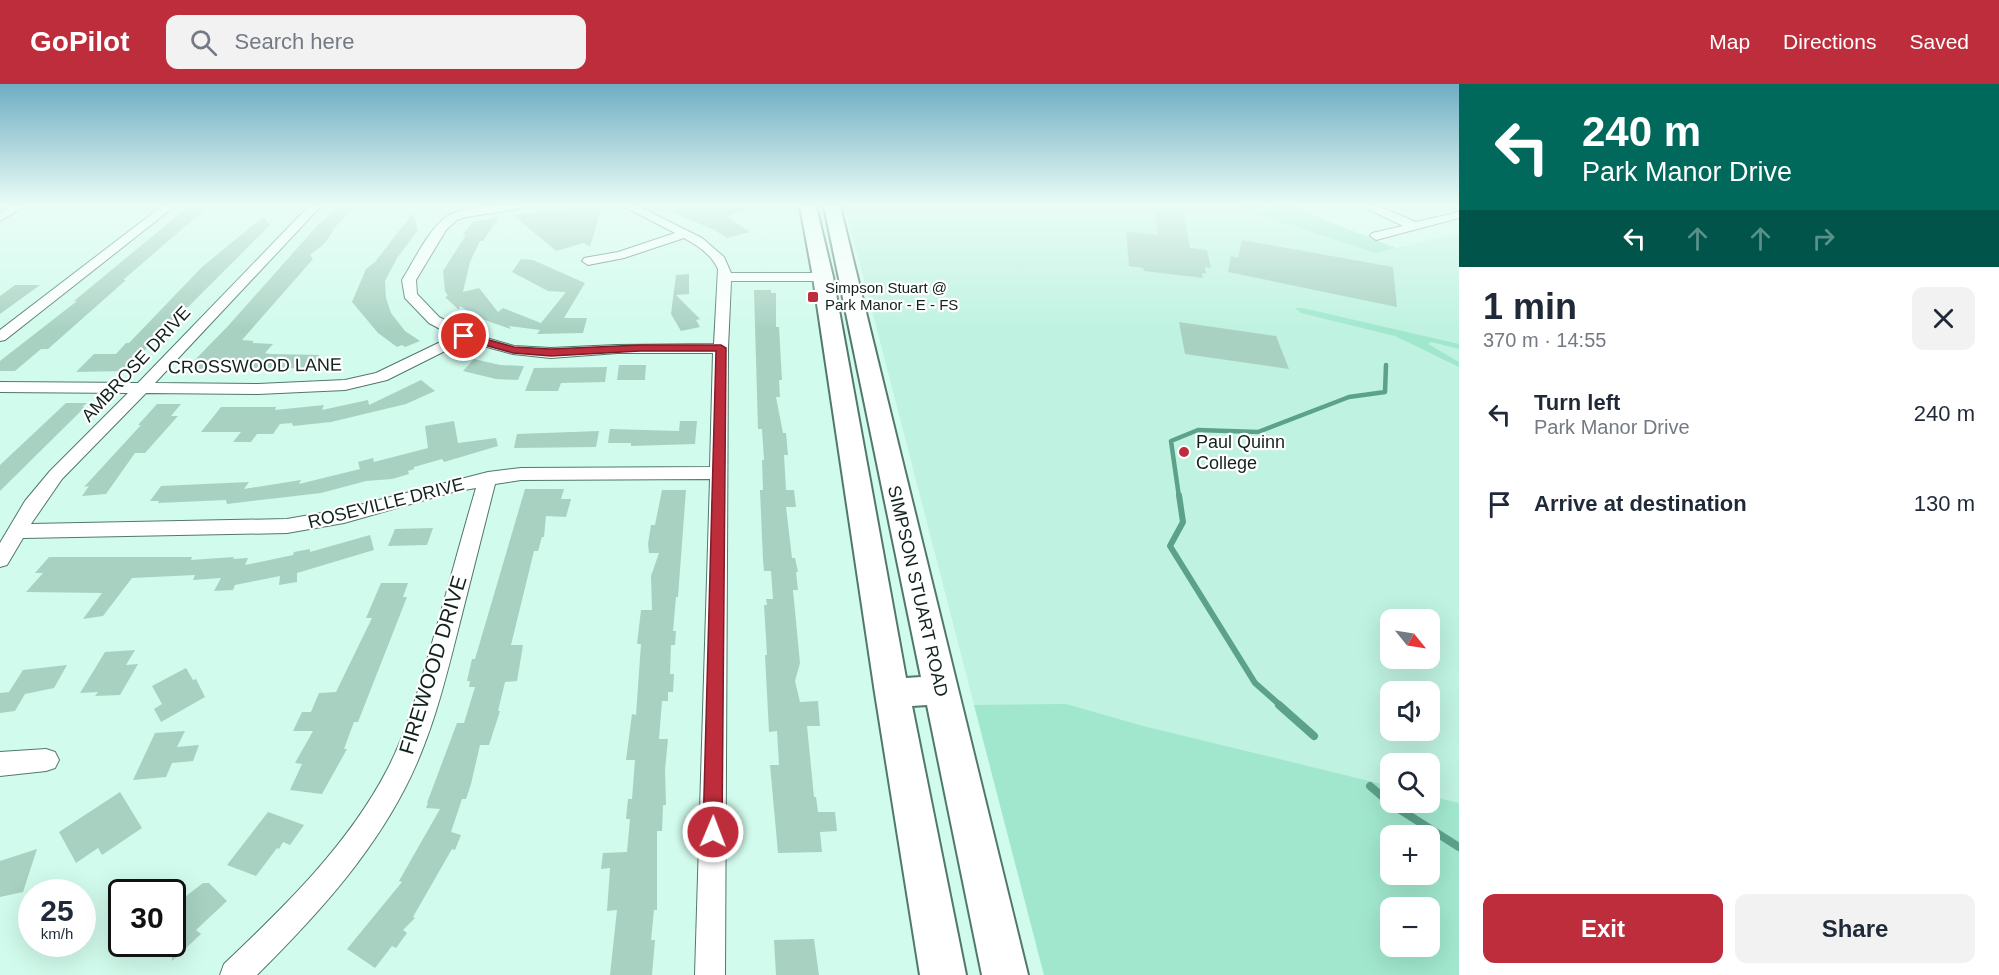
<!DOCTYPE html>
<html lang="en">
<head>
<meta charset="utf-8">
<style>
  :root { --surface:#fff; --page:#f2f2f3; --text:#1f2937; --muted:#747a83; --accent:#be2d3c }
  body { margin:0; font-family:Arial,sans-serif; background:var(--page); color:var(--text); height:100vh; display:flex; flex-direction:column; font-size:22px; white-space:nowrap }
  * { box-sizing:border-box; margin:0 }
  p { font-size:20px; color:var(--muted) }
  .icon { flex:none; width:33px; height:33px; fill:none; stroke:currentColor; stroke-width:2; stroke-linecap:round; stroke-linejoin:round }
  .map { position:relative; flex:1; overflow:hidden }
  .details { display:flex; flex-direction:column; background:var(--surface); width:540px }
  .details>* { flex:none }
  .guide { background:#00695c; color:#fff; overflow:hidden }
  .needle { width:39px; rotate:120deg }
  .tools { position:absolute; left:1380px; top:525px; display:grid; gap:12px }
  .tools a { display:grid; place-items:center; width:60px; height:60px; border-radius:12px; background:var(--surface); box-shadow:0 6px 24px #0002; font-size:30px }
  .speed { position:absolute; left:18px; top:795px; display:flex; gap:12px; font-size:30px; font-weight:700; text-align:center }
  .speed>* { display:grid; place-content:center; width:78px; height:78px; border-radius:50%; background:var(--surface); box-shadow:0 6px 24px #0002; line-height:1 }
  .speed small { font-size:15px; font-weight:400 }
  .speed .limit { border:3px solid #111; border-radius:9px; background:#fff; color:#111 }
  .pin { position:absolute; display:grid; place-items:center; width:51px; height:51px; color:#fff; margin:-26px; border:3px solid #fff; border-radius:50%; box-shadow:0 2px 6px #0007 }
  .me { position:absolute; width:66px; margin:-33px; rotate:1deg; stroke-linejoin:round; filter:drop-shadow(0 0 4px #0008) }
  .turn { display:flex; align-items:center; gap:21px; height:126px; padding:0 24px; font-size:27px }
  .turn .icon { width:78px; height:78px; stroke-width:2.5 }
  .turn b { display:block; font-size:42px; line-height:51px }
  .lanes { display:flex; align-items:center; height:57px; padding:0 24px; background:#0003; justify-content:center; gap:30px; direction:ltr }
  .lanes .off { opacity:.35 }
  .round { display:grid; place-items:center; flex:none; width:63px; height:63px; border-radius:12px; background:var(--page) }
  .head { display:flex; align-items:center; justify-content:space-between; height:102px; padding:0 24px }
  h1 { font-size:36px; font-weight:700; line-height:45px }
  .primary-button { display:flex; gap:12px; margin-top:auto; padding:12px 24px }
  .primary-button a { flex:1; height:69px; border-radius:12px; background:var(--accent); color:#fff; font-size:24px; font-weight:700; line-height:69px; text-align:center }
  .primary-button a+a { background:var(--page); color:var(--text) }
  ul { padding:0; list-style:none }
  li { display:flex; align-items:center; gap:18px; height:90px; padding:0 24px }
  li div { flex:1 }
  li b { display:block; font-size:22px }
  li em { font-style:normal }
  header { display:flex; align-items:center; gap:36px; box-sizing:border-box; height:84px; padding:0 30px; background:var(--accent); color:#fff }
  header strong { font-size:28px }
  nav { display:flex; gap:33px; margin-inline-start:auto; font-size:21px }
  .search { width:420px; height:54px; background:var(--page); display:flex; align-items:center; gap:15px; box-sizing:border-box; padding:0 21px; border-radius:12px; color:var(--muted); font-size:22px }
  main { display:flex; flex:1; min-height:0 }
  .map>svg:first-child { display:block }
  .built { fill:#bff2e0; fill-rule:evenodd }
  .green { fill:#a1e7ce; fill-rule:evenodd }
  .lines { fill:none; stroke-linecap:round; stroke-linejoin:round }
  .stream-far2 { stroke:#5ca28b; stroke-width:4.5 }
  .stream-far1 { stroke:#5ca28b; stroke-width:6 }
  .stream { stroke:#5ca28b; stroke-width:8 }
  .building { fill:#a8d1c2 }
  .minor-casing { stroke:#52786b; stroke-width:2 }
  .secondary-casing { stroke:#52786b; stroke-width:4 }
  .minor { fill:#fff; fill-rule:evenodd }
  .secondary { fill:#fff; fill-rule:evenodd }
  .route { fill:#be2d3c; stroke:#7c1d27; stroke-width:1.5 }
  .poi-dot { fill:#be2d3c; stroke:#fff; stroke-width:2 }
  .labels { text-anchor:middle; stroke-width:4.5; stroke-linejoin:round; paint-order:stroke }
  .far-poi-label { font-size:15px; fill:#12221d; stroke:#fff; text-anchor:start }
  .street-label { font-size:18px; fill:#12221d; stroke:#fff }
  .poi-label { font-size:18px; fill:#12221d; stroke:#fff; text-anchor:start }
  .near-street-label { font-size:21px; fill:#12221d; stroke:#fff }
</style>
</head>
<body>
<header>
<strong>GoPilot</strong>
<div class="search"><svg class="icon" aria-label="search" viewBox="0 0 24 24"><circle cx="10" cy="10" r="6"/><path d="M15 15l6 6"/></svg>Search here</div>
<nav><a>Map</a><a>Directions</a><a>Saved</a></nav>
</header>
<main>
<div class="map">
<svg width="1459" height="891" viewBox="0 0 1459 891">
  <rect width="100%" height="100%" fill="#d1fbec"/>
  <!-- built -->
  <path class="built" d="M845 122H1231L1376 169 1459 149V891H1044ZM1390 536H1430V574H1390ZM1390 608H1430V646H1390ZM1390 680H1430V718H1390ZM1390 752H1430V790H1390ZM1390 824H1430V862H1390Z"/>
  <!-- green -->
  <path class="green" d="M1231 122H1298L1315 132 1396 164 1376 169Z
    M1295 224H1303L1459 260V265L1431 258 1428 260 1459 278V283L1395 252 1301 229Z
    M1066 620 1143 642 1390 702V718H1430V712L1459 719V891H1044L974 621ZM1390 752H1430V790H1390ZM1390 824H1430V862H1390Z"/>
  <g class="lines">
    <!-- stream-far2 -->
    <path class="stream-far2" d="M1179 413 1171 357 1198 346 1258 348 1349 313 1385 308 1386 281"/>
    <!-- stream-far1 -->
    <path class="stream-far1" d="M1179 411 1183 438 1170 462 1255 599 1281 622"/>
    <!-- stream -->
    <path class="stream" d="M1279 621 1314 652
      M1370 702 1391 720 1459 763"/>
  </g>
  <!-- building -->
  <path class="building" d="M189 122H209L123 196H126L48 265H41L15 287H0V277L77 217H74Z
    M339 122H356L336 142 325 159 310 171 313 175 242 256 254 257 252 259 273 260 265 269 270 270 319 271V284L186 285 228 242 317 142Z
    M658 122H752L727 133 750 148 727 154 714 146Z
    M1154 122H1182L1190 164 1207 166 1211 184 1205 183 1206 190 1202 189 1203 194 1144 187 1143 184 1129 182 1126 147 1158 151Z
    M584 123H602L590 163 584 159 556 167 513 131Z
    M413 129 418 146 397 174 385 197 386 214 391 229 405 247 420 257 405 263 402 261 397 263 378 249 352 218 366 185 375 178Z
    M263 133 270 141 124 287 76 288 94 270H116L126 259H129L202 183Z
    M499 133 483 157H480L470 178 463 208 479 204 498 228 503 224 541 239 566 208 548 207 512 188 521 175 533 176 585 199 564 234H587L583 249 537 250 540 246 509 242 511 245 479 234 460 222 459 226 445 213 448 212 445 207 443 187 466 151H463L472 138Z
    M1242 156 1393 183 1397 223 1228 188 1231 172 1238 174Z
    M689 190V210L676 211 700 235 696 236 700 243 681 247 671 230 676 191Z
    M15 201H40L0 230V212Z
    M754 206H771V209H776V243H779L782 296H779L780 313H776L783 349H786L788 371H784L786 406H794L796 423H786L792 474H795L798 488H796L798 506H793L800 579 795 597 800 618 818 617 820 642H807L814 713H816L818 728H835L837 747 820 748 822 768 778 769 770 681H779L777 647 769 648 765 571H767L764 521H767L766 515H773L771 487H764L763 476 760 406H763L762 376H764L762 345H758Z
    M1179 238 1276 252 1289 285 1185 270Z
    M474 275 500 281 524 282 518 296 496 295 463 287Z
    M619 281H646L645 296H617Z
    M607 283 605 298 561 299 558 307H525L534 284Z
    M421 296 435 307 406 320 331 338 293 342 292 339 280 340 273 350H257L251 358H233L241 348H201L221 323H276L275 326 324 321 322 326 368 316 369 321Z
    M66 319H87L82 323H85L0 407V381Z
    M157 320H181L171 332H178L145 369H135L106 410 82 412 89 402 84 403 141 341H138Z
    M454 337 458 359 496 354 498 362 444 378 442 375 414 383V385L408 387 409 390 392 395 366 397 321 409 227 420 226 416 158 419 159 417H150L161 402 249 398 244 405 301 396 299 400 360 385 358 378 373 374 374 378 428 364 425 342Z
    M680 337H697L695 360 631 362V359H608L610 345 679 347Z
    M599 347 596 363 514 364 517 350Z
    M525 405H564L561 415H571L566 433 546 432 544 453H542L538 467H534L511 561H523L517 597 505 598 498 627H500L489 661H480L471 700 466 715H462L451 748 461 751 455 766 452 765 413 833 415 834 403 846 407 849 396 864 392 862 375 884 347 865 402 798 399 797 440 725 426 724 428 719H427L457 639H464L475 603H469L470 597H467L472 575H475Z
    M662 406H686L678 513H676L673 547H676L675 561H671L670 590H674L673 608H668V617H662L659 655H668L665 686 666 721H663L662 747H657V826H654L651 856H655L652 891H610L617 826 607 827 610 784 601 785 603 769 627 768 630 735H626L628 715H632L635 676H626L632 630 636 631 641 560H637L641 526H652L651 492 659 469H649L648 460 651 441H655Z
    M433 444 427 461 388 462 395 445Z
    M370 451 374 466 297 489V498L279 501 280 492 235 501 233 506 214 507 221 494 193 496 195 491 132 494 103 532 83 535 102 509 26 508 43 489H35L49 473H192L191 476 234 473 233 475 248 474 245 481 293 471 294 468 310 465V468Z
    M381 499H408L403 513H407L358 638H354L344 665H347L322 710 290 706 302 680 295 679 313 647H293L302 628H311L319 609 336 608 372 534H366Z
    M135 566 126 581 138 580 120 611 95 612 98 608 80 609 105 568Z
    M67 581 54 604 25 610 15 627 0 629V609L9 608 23 586Z
    M186 584 193 596 196 595 205 613 161 638 154 625 162 620 152 602Z
    M185 647 177 663 199 661 193 677 172 679 166 693 133 696 155 649Z
    M120 708 142 744 102 771 98 764 76 779 59 748Z
    M268 728 304 741 290 761 283 758 279 765 277 764 256 792 227 781Z
    M37 765 23 808 0 813V777Z
    M203 799H209L227 817 196 846 201 850 172 877V823Z
    M814 855 819 891H776L774 856Z"/>
  <g class="lines">
    <defs>
      <path id="minor" d="M11 122H25L0 137V129Z
        M162 122H175L5 256 0 257V246Z
        M309 122H321L155 299 258 300 345 296 376 289 453 252 429 239 405 214 402 196C414 177 430 142 449 131 470 120 501 122 524 122L518 125 466 133 457 136 446 146 416 196 417 210 439 233 469 249 514 262 551 264 617 261 714 260 718 185C711 170 698 162 684 154L624 174 588 181 582 177 584 174 618 168 675 149 623 122H638L702 154 724 173 731 189H823L830 193 823 197H731L728 264 725 891H695L710 395 521 396 495 400C483 447 471 495 459 542 445 598 431 655 404 706 367 777 313 835 257 891H220L224 880C285 822 348 761 387 686 407 648 418 607 430 566 446 512 460 458 476 404L453 408 344 439 287 449 23 454 7 481 0 483V459L25 417 50 387 128 309 0 308V298L138 299ZM465 257 513 270 551 274 617 269H713L710 383 521 384 488 388 344 425 287 435 31 440 62 395 146 309 258 310 345 306 387 296Z
        M1362 122H1378L1416 138 1459 128V134L1376 156 1370 152 1372 149 1403 142Z
        M46 665 55 668 59 676 55 684 46 687 0 692V668Z"/>
      <path id="secondary" d="M800 122H816L833 193 906 594 921 593 824 122H840L1028 891H982L927 621 912 622 966 891H920L875 609 813 193Z"/>
    </defs>
    <!-- minor casing -->
    <use href="#minor" class="minor-casing"/>
    <!-- secondary casing -->
    <use href="#secondary" class="secondary-casing"/>
    <!-- minor -->
    <use href="#minor" class="minor"/>
    <!-- secondary -->
    <use href="#secondary" class="secondary"/>
  </g>
  <!-- sky -->
  <linearGradient id="sky" x2="0" y2="1"><stop stop-color="#70adc3"/><stop offset="0.49" stop-color="#eafdf6"/><stop offset="1" stop-color="#eafdf6" stop-opacity="0"/></linearGradient>
  <rect width="1459" height="247" fill="url(#sky)"/>
  <!-- route -->
  <path class="route" d="M464 249 514 263 551 265 640 261H721L726 264 722 748 720 754 713 757 706 754 703 748 716 267H640L551 272 513 269 460 254 459 252Z"/>
  <!-- markers -->
  <g class="poi-dot">
    <rect x="807" y="207" width="12" height="12" rx="3"/>
    <circle cx="1184" cy="368" r="6"/>
  </g>
  <g class="labels">
    <!-- far-poi labels -->
    <g class="far-poi-label">
      <text x="825" y="209">Simpson Stuart @<tspan x="825" dy="17">Park Manor - E - FS</tspan></text>
    </g>
    <!-- street labels -->
    <g class="street-label">
      <text transform="translate(136 280) rotate(-47)" y="6">AMBROSE DRIVE</text>
      <text transform="translate(255 282) rotate(-1)" y="6">CROSSWOOD LANE</text>
      <text transform="translate(386 419) rotate(-14)" y="6">ROSEVILLE DRIVE</text>
      <text transform="translate(918 507) rotate(77)" y="6">SIMPSON STUART ROAD</text>
    </g>
    <!-- poi labels -->
    <g class="poi-label">
      <text x="1196" y="364">Paul Quinn<tspan x="1196" dy="21">College</tspan></text>
    </g>
    <!-- near-street labels -->
    <g class="near-street-label">
      <text transform="translate(433 581) rotate(-73)" y="7">FIREWOOD DRIVE</text>
    </g>
  </g>
</svg>
<div class="tools">
<a><svg class="needle" viewBox="-14 -14 28 28"><path d="M0-13l5 13h-10z" fill="#e53935"/><path d="M0 13l5-13h-10z" fill="#747a83"/></svg></a>
<a><svg class="icon" aria-label="sound" viewBox="0 0 24 24"><path d="M4 9h4l5-4v14l-5-4H4zM17 9q2 3 0 6"/></svg></a>
<a><svg class="icon" aria-label="search" viewBox="0 0 24 24"><circle cx="10" cy="10" r="6"/><path d="M15 15l6 6"/></svg></a>
<a>+</a>
<a>−</a>
</div>
<div class="speed"><div>25<small>km/h</small></div><div class="limit">30</div></div>
<div class="pin" style="left:464px;top:252px;background:#d93025"><svg class="icon" aria-label="arrive" viewBox="0 0 24 24"><path d="M6 21V4h12l-3 4 3 4H6"/></svg></div>
<svg class="me" style="left:713px;top:748px" viewBox="-20 -20 40 40"><circle r="17" fill="#be2d3c" stroke="#fff" stroke-width="3"/><path d="M0-11L8 9 0 5-8 9z" fill="#fff"/></svg>
</div>
<section class="details">
<div class="guide">
<div class="turn"><svg class="icon" aria-label="left" viewBox="0 0 24 24"><path d="M17 20v-9H6M10 6l-5 5 5 5"/></svg><div><b>240 m</b>Park Manor Drive</div></div>
<div class="lanes"><svg class="icon" aria-label="left" viewBox="0 0 24 24"><path d="M17 20v-9H6M10 6l-5 5 5 5"/></svg><svg class="icon off" aria-label="ahead" viewBox="0 0 24 24"><path d="M12 20V5M6 11l6-6 6 6"/></svg><svg class="icon off" aria-label="ahead" viewBox="0 0 24 24"><path d="M12 20V5M6 11l6-6 6 6"/></svg><svg class="icon off" aria-label="right" viewBox="0 0 24 24"><path d="M7 20v-9h11M14 6l5 5-5 5"/></svg></div>
</div>
<div class="head"><div><h1>1 min</h1><p>370 m · 14:55</p></div><a class="round"><svg class="icon" aria-label="close" viewBox="0 0 24 24"><path d="M6 6l12 12M18 6L6 18"/></svg></a></div>
<ul>
<li><svg class="icon" aria-label="left" viewBox="0 0 24 24"><path d="M17 20v-9H6M10 6l-5 5 5 5"/></svg><div><b>Turn left</b><p>Park Manor Drive</p></div><em>240 m</em></li>
<li><svg class="icon" aria-label="arrive" viewBox="0 0 24 24"><path d="M6 21V4h12l-3 4 3 4H6"/></svg><div><b>Arrive at destination</b></div><em>130 m</em></li>
</ul>
<div class="primary-button"><a>Exit</a><a>Share</a></div>
</section>
</main>
</body>
</html>
